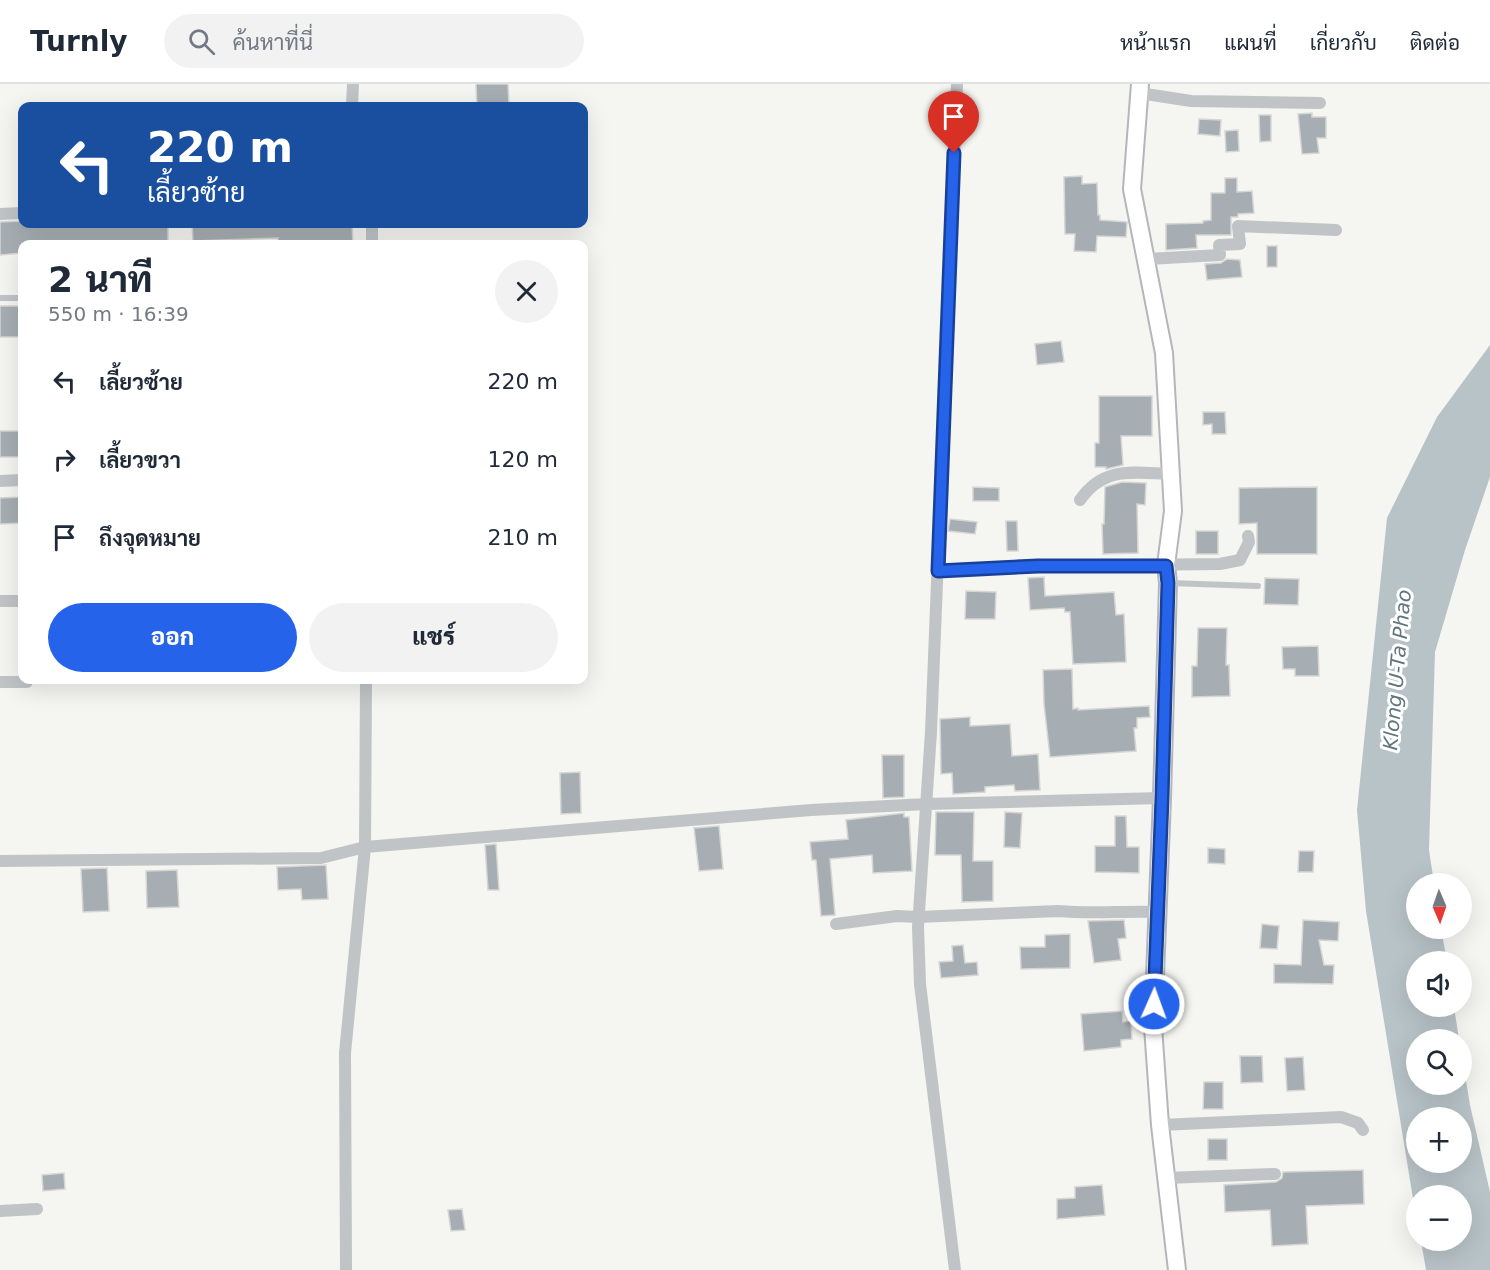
<!DOCTYPE html>
<html lang="th">
<head>
<meta charset="utf-8">
<style>
  :root { --surface:#fff; --page:#f2f2f3; --text:#1f2937; --muted:#747a83; --line:#e0e1e3; --accent:#2563eb }
  body { margin:0; font-family:"DejaVu Sans",Sarabun,sans-serif; background:var(--page); color:var(--text); height:100vh; display:flex; flex-direction:column; font-size:22px; white-space:nowrap }
  * { box-sizing:border-box; margin:0 }
  p { font-size:20px; color:var(--muted) }
  .icon { flex:none; width:33px; height:33px; fill:none; stroke:currentColor; stroke-width:2; stroke-linecap:round; stroke-linejoin:round }
  .map { position:relative; flex:1; overflow:hidden }
  .sheet { position:absolute; left:18px; top:156px; width:570px; height:444px; display:flex; flex-direction:column; background:var(--surface); border-radius:12px; box-shadow:0 6px 24px #0002 }
  .sheet>* { flex:none }
  .top-card { position:absolute; left:18px; top:18px; width:570px; height:126px; border-radius:12px; box-shadow:0 6px 24px #0002; background:#1a4fa0; color:#fff; overflow:hidden }
  .needle { width:39px; rotate:178deg }
  .buttons { position:absolute; left:1406px; top:789px; display:grid; gap:12px }
  .buttons a { display:grid; place-items:center; width:66px; height:66px; border-radius:50%; background:var(--surface); box-shadow:0 6px 24px #0002; font-size:30px }
  .pin { position:absolute; display:grid; place-items:center; width:51px; height:51px; color:#fff; margin:-62px -26px; border-radius:50% 50% 50% 0; rotate:-45deg; box-shadow:0 0 6px #0007 }
  .pin .icon { rotate:45deg }
  .me { position:absolute; width:66px; margin:-33px; rotate:2deg; stroke-linejoin:round; filter:drop-shadow(0 0 4px #0008) }
  .turn { display:flex; align-items:center; gap:21px; height:126px; padding:0 30px; font-size:27px }
  .turn .icon { width:78px; height:78px; stroke-width:2.5 }
  .turn b { display:block; font-size:42px; line-height:51px }
  .round { display:grid; place-items:center; flex:none; width:63px; height:63px; border-radius:32px; background:var(--page) }
  .summary { display:flex; align-items:center; justify-content:space-between; height:102px; padding:0 30px }
  h1 { font-size:36px; font-weight:800; line-height:45px }
  .cta { display:flex; gap:12px; margin-top:auto; padding:12px 30px }
  .cta a { flex:1; height:69px; border-radius:36px; background:var(--accent); color:#fff; font-size:24px; font-weight:800; line-height:69px; text-align:center }
  .cta a+a { background:var(--page); color:var(--text) }
  ul { padding:0; list-style:none }
  li { display:flex; align-items:center; gap:18px; height:78px; padding:0 30px }
  li div { flex:1 }
  li b { display:block; font-size:22px }
  li em { font-style:normal }
  header { display:flex; align-items:center; gap:36px; box-sizing:border-box; height:84px; padding:0 30px; background:var(--surface); border-bottom:2px solid var(--line) }
  header strong { font-size:28px }
  nav { display:flex; gap:33px; margin-inline-start:auto; font-size:21px }
  .search { width:420px; height:54px; background:var(--page); display:flex; align-items:center; gap:15px; box-sizing:border-box; padding:0 21px; border-radius:33px; color:var(--muted); font-size:22px }
  .map>svg:first-child { display:block }
  .water { fill:#b8c3c7; fill-rule:evenodd }
  .building { fill:#a7aeb3; stroke:#d6d6d4; stroke-width:1.5 }
  .lines { fill:none; stroke-linecap:round; stroke-linejoin:round }
  .secondary-casing { stroke:#b3b7bb; stroke-width:20 }
  .lane { stroke:#c0c4c7; stroke-width:6 }
  .street { stroke:#c0c4c7; stroke-width:12 }
  .secondary { stroke:#fff; stroke-width:16 }
  .route-casing { stroke:#184099; stroke-width:15 }
  .route { stroke:#2563eb; stroke-width:10 }
  .labels { text-anchor:middle; stroke-width:6; stroke-linejoin:round; paint-order:stroke }
  .water-label { font-size:20px; font-style:italic; fill:#61767d; stroke:#fff }
</style>
</head>
<body>
<header>
<strong>Turnly</strong>
<div class="search"><svg class="icon" aria-label="search" viewBox="0 0 24 24"><circle cx="10" cy="10" r="6"/><path d="M15 15l6 6"/></svg>ค้นหาที่นี่</div>
<nav><a>หน้าแรก</a><a>แผนที่</a><a>เกี่ยวกับ</a><a>ติดต่อ</a></nav>
</header>
<div class="map">
<svg width="1490" height="1186" viewBox="0 0 1490 1186">
  <rect width="100%" height="100%" fill="#f5f5f1"/>
  <!-- water -->
  <path class="water" d="M1490 261V393L1465 466 1435 568 1429 766 1434 799 1416 800V844L1441 845 1447 877 1416 878V922L1454 923 1459 955 1416 956V1000H1461V966L1470 1021 1490 1108V1186H1426L1421 1157 1461 1156V1112H1416V1133L1366 827 1357 726 1387 434 1437 333ZM1416 1034H1461V1078H1416Z"/>
  <!-- building -->
  <path class="building" d="M476 0H508L509 22H477Z
    M1312 29V33H1326V54H1317L1319 69 1302 70 1298 30Z
    M1259 31H1271V57L1260 58Z
    M1199 35 1221 36 1220 52 1198 50Z
    M1238 46 1239 67 1226 68 1225 47Z
    M1082 92V100L1097 99 1098 131H1100V136L1127 138 1126 153 1097 152 1096 168 1074 167 1075 150H1065L1064 93Z
    M1225 94H1237V108L1252 107 1254 129 1238 130V133H1231V151H1196L1197 164 1166 166V140L1203 139V137L1211 136V109H1225Z
    M22 137V140H168V160H22V169L0 171V138Z
    M192 140H352L353 160H278V154L193 157Z
    M1267 162H1277V183H1267Z
    M1227 175 1240 176 1242 193 1207 196 1205 180 1221 179Z
    M0 222H22V253H0Z
    M1061 257 1064 278 1037 281 1035 260Z
    M1099 312H1152V352H1121L1123 381 1106 385V383H1095V359H1099Z
    M1203 328H1225L1226 350H1212V340L1203 341Z
    M0 347H22V373H0Z
    M1122 398 1146 399 1145 421 1137 420 1138 469 1103 470 1102 440H1104L1105 403Z
    M973 403 999 404V417H973Z
    M1317 403V470H1257V439L1239 440V404Z
    M22 413V439L0 440V414Z
    M950 435 977 438 975 450 948 447Z
    M1006 437H1017L1018 467H1007Z
    M1196 447H1218V470H1196Z
    M1044 493 1045 512 1114 508 1116 531 1124 530 1126 578 1073 580 1070 528H1065L1064 524 1030 526 1028 494Z
    M1265 494 1299 495 1298 521 1264 520Z
    M966 507 996 508 995 535H965Z
    M1198 544H1227L1226 581H1229L1230 612 1192 613V582H1197Z
    M1318 562 1319 592H1295V585H1283L1282 563Z
    M1072 585 1073 625 1078 624V626L1149 622 1150 633 1137 634V644H1134L1136 667 1050 673 1044 620 1043 586Z
    M970 633V642L1010 640 1012 672 1038 670 1040 706 1015 707 1014 701 985 703V708L953 710 952 689 941 690 940 635Z
    M882 671H904V713L883 714Z
    M580 688 581 729 561 730 560 689Z
    M936 728H974L973 777H993V817L962 818 961 771H935Z
    M1005 728 1022 729 1020 764 1004 763Z
    M904 729V733H909L912 787 873 789 872 771 830 775 835 831 821 832 816 776H812L810 758 848 755 846 736Z
    M1115 732H1126L1127 763H1139V789L1095 788V762H1115Z
    M719 742 723 785 699 787 694 744Z
    M496 760 499 806H488L485 761Z
    M1208 764 1225 765V780L1208 779Z
    M1299 767H1314L1313 788H1298Z
    M326 781 328 815 302 816 301 805 278 806 277 783Z
    M107 784 109 827 83 828 81 785Z
    M177 786 179 823 147 824 146 787Z
    M1124 836 1126 854 1118 855 1121 876 1094 879 1088 837Z
    M1303 836 1339 838 1338 857 1319 856 1324 881H1334L1333 900 1274 899V880L1301 881Z
    M1262 840 1279 842 1277 865 1260 864Z
    M1070 850V884L1021 885 1020 863H1045V851Z
    M963 861 965 879 977 878 978 891 941 894 939 878 953 877 952 862Z
    M1122 927 1123 938 1131 937 1132 955 1121 956V963L1084 967 1081 930Z
    M1240 972H1262L1263 998 1241 999Z
    M1303 973 1305 1006 1287 1007 1285 974Z
    M1204 998H1223V1025H1203Z
    M1208 1055H1227V1076H1208Z
    M1363 1086 1364 1120 1306 1122 1308 1160 1272 1162 1270 1126 1225 1128 1224 1101 1276 1098 1282 1094 1283 1088Z
    M64 1089 65 1105 43 1107 42 1091Z
    M1102 1101 1105 1131 1057 1135V1115L1075 1114V1103Z
    M462 1125 465 1146 451 1147 448 1126Z"/>
  <g class="lines">
    <defs>
      <path id="secondary" d="M1140 0 1132 105 1164 269 1173 427 1166 481 1168 499 1162 714 1153 943 1160 1041 1177 1186"/>
    </defs>
    <!-- secondary casing -->
    <use href="#secondary" class="secondary-casing"/>
    <!-- lane -->
    <path class="lane" d="M0 214H22
      M1168 499 1258 502"/>
    <!-- street -->
    <path class="street" d="M1139 9 1191 17 1320 19
      M352 22 353 0
      M0 130 22 129
      M372 140V160
      M1147 175 1220 171 1219 161 1240 160 1238 142 1336 146
      M0 397 22 396
      M1080 416C1104 381 1135 389 1172 390
      M938 487 1038 482 1220 480 1240 476 1249 458 1248 452
      M0 517H22
      M0 598H27
      M0 777 321 774 365 763 811 726 926 720 1162 714
      M836 840 897 832 918 833 1058 827C1091 830 1124 827 1157 828
      M1160 1041 1341 1033 1358 1039 1363 1046
      M1166 1094 1275 1090
      M0 1127 37 1125
      M346 1186 345 969 365 763 366 596
      M955 1186 920 900 918 843 931 648 957 0"/>
    <!-- secondary -->
    <use href="#secondary" class="secondary"/>
  </g>
  <g class="lines">
    <defs>
      <path id="route" d="M954 69 938 487 1038 482H1166L1168 499 1162 714 1154 920"/>
    </defs>
    <!-- route casing -->
    <use href="#route" class="route-casing"/>
    <!-- route -->
    <use href="#route" class="route"/>
  </g>
  <g class="labels">
    <!-- water labels -->
    <g class="water-label">
      <text transform="translate(1397 586) rotate(-85)" y="7">Klong U-Ta Phao</text>
    </g>
  </g>
</svg>
<div class="buttons">
<a><svg class="needle" viewBox="-14 -14 28 28"><path d="M0-13l5 13h-10z" fill="#e53935"/><path d="M0 13l5-13h-10z" fill="#747a83"/></svg></a>
<a><svg class="icon" aria-label="sound" viewBox="0 0 24 24"><path d="M4 9h4l5-4v14l-5-4H4zM17 9q2 3 0 6"/></svg></a>
<a><svg class="icon" aria-label="search" viewBox="0 0 24 24"><circle cx="10" cy="10" r="6"/><path d="M15 15l6 6"/></svg></a>
<a>+</a>
<a>−</a>
</div>
<div class="pin" style="left:954px;top:69px;background:#d93025"><svg class="icon" aria-label="arrive" viewBox="0 0 24 24"><path d="M6 21V4h12l-3 4 3 4H6"/></svg></div>
<svg class="me" style="left:1154px;top:920px" viewBox="-20 -20 40 40"><circle r="17" fill="#2563eb" stroke="#fff" stroke-width="3"/><path d="M0-11L8 9 0 5-8 9z" fill="#fff"/></svg>
<div class="top-card">
<div class="turn"><svg class="icon" aria-label="left" viewBox="0 0 24 24"><path d="M17 20v-9H6M10 6l-5 5 5 5"/></svg><div><b>220 m</b>เลี้ยวซ้าย</div></div>
</div>
<section class="sheet">
<div class="summary"><div><h1>2 นาที</h1><p>550 m · 16:39</p></div><a class="round"><svg class="icon" aria-label="close" viewBox="0 0 24 24"><path d="M6 6l12 12M18 6L6 18"/></svg></a></div>
<ul>
<li><svg class="icon" aria-label="left" viewBox="0 0 24 24"><path d="M17 20v-9H6M10 6l-5 5 5 5"/></svg><div><b>เลี้ยวซ้าย</b></div><em>220 m</em></li>
<li><svg class="icon" aria-label="right" viewBox="0 0 24 24"><path d="M7 20v-9h11M14 6l5 5-5 5"/></svg><div><b>เลี้ยวขวา</b></div><em>120 m</em></li>
<li><svg class="icon" aria-label="arrive" viewBox="0 0 24 24"><path d="M6 21V4h12l-3 4 3 4H6"/></svg><div><b>ถึงจุดหมาย</b></div><em>210 m</em></li>
</ul>
<div class="cta"><a>ออก</a><a>แชร์</a></div>
</section>
</div>
</body>
</html>
